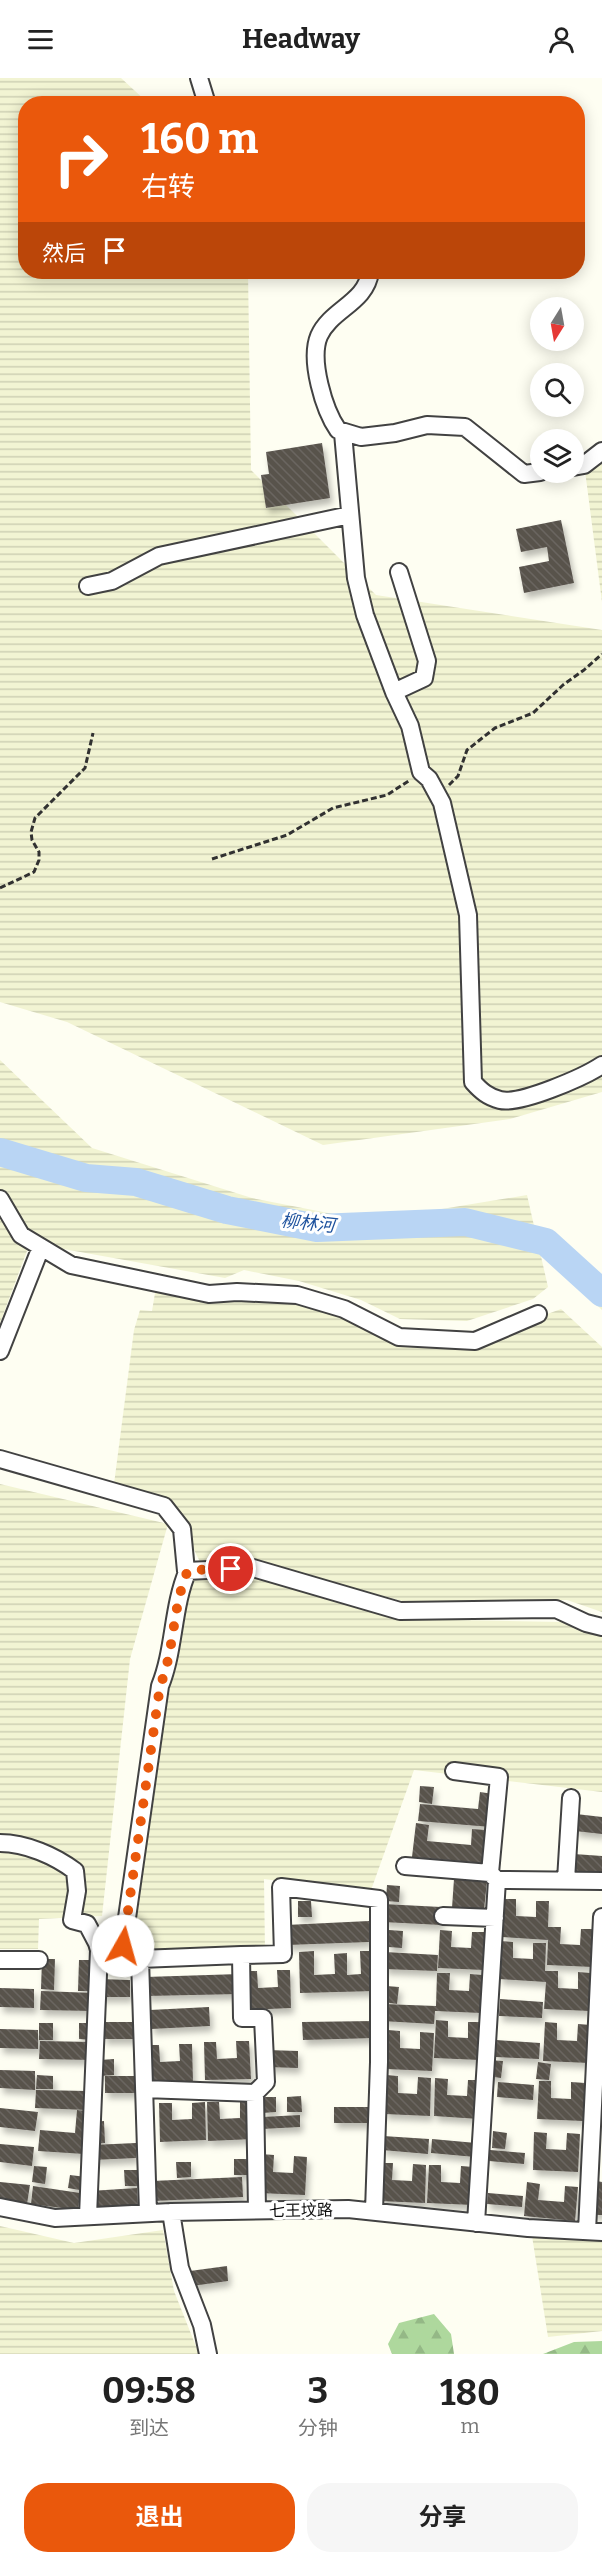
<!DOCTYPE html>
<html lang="zh">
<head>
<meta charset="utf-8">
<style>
  :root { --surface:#fff; --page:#f6f6f6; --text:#222; --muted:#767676; --accent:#ea580c }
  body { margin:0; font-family:Bitter,"Noto Sans SC",serif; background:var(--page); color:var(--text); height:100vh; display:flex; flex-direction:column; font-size:22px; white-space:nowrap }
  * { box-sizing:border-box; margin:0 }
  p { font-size:20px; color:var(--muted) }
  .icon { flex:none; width:33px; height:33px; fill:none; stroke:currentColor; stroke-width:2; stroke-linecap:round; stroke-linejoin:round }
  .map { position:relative; height:2276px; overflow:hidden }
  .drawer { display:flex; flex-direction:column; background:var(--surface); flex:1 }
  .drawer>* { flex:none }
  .banner { position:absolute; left:18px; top:18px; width:567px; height:183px; border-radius:24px; box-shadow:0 3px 15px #0003; background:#ea580c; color:#fff; overflow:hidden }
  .needle { width:39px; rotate:191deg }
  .fabs { position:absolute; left:530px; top:219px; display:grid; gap:12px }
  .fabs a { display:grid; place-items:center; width:54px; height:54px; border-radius:50%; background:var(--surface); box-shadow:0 3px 15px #0003; font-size:30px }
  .pin { position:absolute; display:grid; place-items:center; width:51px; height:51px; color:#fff; margin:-26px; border:3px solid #fff; border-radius:50%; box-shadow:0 2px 6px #0007 }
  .me { position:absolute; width:66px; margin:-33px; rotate:7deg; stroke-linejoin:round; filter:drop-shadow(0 0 4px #0008) }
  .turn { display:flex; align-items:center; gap:21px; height:126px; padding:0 24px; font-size:27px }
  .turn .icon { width:78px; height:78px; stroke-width:2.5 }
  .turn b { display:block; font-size:42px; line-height:51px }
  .then { display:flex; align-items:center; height:57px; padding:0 24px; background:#0003; gap:12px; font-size:22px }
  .eta { display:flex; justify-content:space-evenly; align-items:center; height:102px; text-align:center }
  .eta b { font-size:36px; font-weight:700; line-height:42px }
  .button { display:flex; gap:12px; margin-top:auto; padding:12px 24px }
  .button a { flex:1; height:69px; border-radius:24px; background:var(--accent); color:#fff; font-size:24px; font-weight:700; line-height:69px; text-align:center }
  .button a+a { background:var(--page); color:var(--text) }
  header { display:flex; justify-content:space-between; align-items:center; height:78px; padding:0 24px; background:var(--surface); font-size:27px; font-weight:700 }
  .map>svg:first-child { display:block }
  .farmland { fill:url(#farmland-rules) }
  .forest { fill:url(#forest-firs) }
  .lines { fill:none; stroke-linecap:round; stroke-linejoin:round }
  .river { stroke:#b9d5f4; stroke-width:28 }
  .building { fill:url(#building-back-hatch); filter:url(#shadow) }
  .minor-casing { stroke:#424242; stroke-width:20 }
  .path { stroke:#313131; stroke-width:3; stroke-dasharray:6 3; stroke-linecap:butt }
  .minor { stroke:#fff; stroke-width:16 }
  .route { stroke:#ea580c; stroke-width:10; stroke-dasharray:0 18 }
  .labels { text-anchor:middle; stroke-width:6; stroke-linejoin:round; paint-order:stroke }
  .street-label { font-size:16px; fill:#0f0f0f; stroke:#fff }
  .water-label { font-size:18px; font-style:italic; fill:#1d519d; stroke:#fff }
</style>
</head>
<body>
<header><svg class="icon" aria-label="menu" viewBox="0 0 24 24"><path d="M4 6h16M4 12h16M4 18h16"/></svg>Headway<svg class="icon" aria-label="person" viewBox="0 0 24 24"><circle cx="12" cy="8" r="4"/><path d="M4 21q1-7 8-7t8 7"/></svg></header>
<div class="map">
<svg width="602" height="2276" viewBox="0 0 602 2276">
  <defs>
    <pattern id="farmland-rules" width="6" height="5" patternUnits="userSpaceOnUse" patternTransform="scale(1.5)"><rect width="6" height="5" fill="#f2f4d3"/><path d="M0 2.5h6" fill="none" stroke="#ced0b4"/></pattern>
    <pattern id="forest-firs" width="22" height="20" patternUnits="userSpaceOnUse" patternTransform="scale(1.5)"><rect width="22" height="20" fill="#aed89d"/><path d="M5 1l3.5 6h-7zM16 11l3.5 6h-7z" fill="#94b886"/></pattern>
    <pattern id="building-back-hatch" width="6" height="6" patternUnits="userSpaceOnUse" patternTransform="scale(1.5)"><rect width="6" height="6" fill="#58524c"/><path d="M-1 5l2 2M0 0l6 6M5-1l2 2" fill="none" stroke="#6b6661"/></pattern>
    <filter id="shadow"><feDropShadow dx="3" dy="5.5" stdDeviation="3" flood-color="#0004"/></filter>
  </defs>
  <rect width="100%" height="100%" fill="#fefef2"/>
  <!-- farmland -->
  <path class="farmland" d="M0 0H121L148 25 26 26V194H248L251 392 376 517 602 552V1014L510 1041 323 1067 67 944 0 924Z
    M602 381V524L584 385Z
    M0 982 92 1070 252 1120 369 1143 527 1117 548 1209 533 1221 467 1243 400 1241 361 1222 299 1203 244 1192 225 1200 30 1165 0 1245Z
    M602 1208V1232L582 1213Z
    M156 1209 289 1219 397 1259 479 1261 561 1231 602 1269V1534L567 1522 406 1524 247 1482 200 1484 172 1426 114 1406 134 1252 140 1232 152 1233Z
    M0 1406 168 1446 130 1581 102 1838 39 1841 38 1871H0Z
    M244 1497 395 1541 561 1544 602 1558V1714L414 1692 370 1815 264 1801 265 1873 130 1875 163 1604 177 1578 187 1508 190 1502Z
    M0 2148 74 2165 163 2152 174 2213 199 2276H0Z
    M532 2158 602 2161V2253L548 2259Z"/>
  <!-- forest -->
  <path class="forest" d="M434 2236 451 2256 454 2276H392L388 2266 399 2245Z
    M602 2263V2276H543L574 2264Z"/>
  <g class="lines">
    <!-- river -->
    <path class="river" d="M0 1074 86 1100 136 1104 227 1132 317 1150 465 1144 546 1164 602 1215"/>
  </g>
  <!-- building -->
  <path class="building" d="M322 365 330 420 266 430 261 397 269 396 266 374Z
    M561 442 574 505 524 515 519 489 549 483 547 469 521 474 516 451Z
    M420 1708 434 1709 432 1726 419 1724Z
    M480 1714 493 1716 491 1749 418 1743 420 1726 478 1731Z
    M576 1736 602 1739V1756L575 1753Z
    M416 1745 429 1747 427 1763 471 1767 472 1751 486 1752 485 1785 412 1779Z
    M574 1776 602 1778V1795L572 1793Z
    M454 1801 487 1803 484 1832 452 1830Z
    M387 1807 400 1808 399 1824 386 1823Z
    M504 1821H516V1838L536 1839V1823H549L548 1849H561L560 1866 580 1867 581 1851H594L593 1889 547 1887 548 1862 502 1859Z
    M298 1823H311L312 1839H298Z
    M383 1826 441 1829V1847L383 1844Z
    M369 1843V1864L287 1867 286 1847Z
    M389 1852 403 1853 402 1870 388 1869Z
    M440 1852 452 1853 451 1869 471 1870 472 1854H485L484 1892 438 1890Z
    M501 1863 513 1864V1880L533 1881V1865H546L545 1893H558V1910L578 1911V1894L591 1895 590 1933 544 1931 546 1904 499 1901Z
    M314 1873V1897L335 1896 334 1876 347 1875V1897L361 1896 360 1873H375L376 1913 300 1915 299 1874Z
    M385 1874 438 1877 437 1893 384 1891Z
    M42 1881H55L54 1912 41 1911Z
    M79 1882H92L91 1913H78Z
    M277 1892H290L291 1930 246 1932 245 1893H257L258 1910 278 1909Z
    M437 1895H450L449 1912 469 1913 470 1896 483 1897 481 1935 435 1933 434 1946 382 1943 383 1926 436 1928Z
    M240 1896V1916L146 1918 145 1899Z
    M99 1901 130 1902V1919H99Z
    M386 1908 399 1909 397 1926 384 1924Z
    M0 1910 34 1911V1930L0 1929Z
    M41 1913 94 1915 93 1933 40 1932Z
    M500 1921 543 1924 542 1940 499 1938Z
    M209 1929 210 1948 151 1951 150 1932Z
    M436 1942 448 1943V1959L468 1960V1944H481L480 1982 434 1980Z
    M375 1943V1960L303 1962 302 1944Z
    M103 1944H134V1961H103Z
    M545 1944 557 1945V1962L577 1963 578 1946 591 1947 589 1985 543 1983Z
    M39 1945H53V1962H39Z
    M79 1945H92V1962L79 1961Z
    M0 1951 38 1952V1971L0 1970Z
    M388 1952 400 1953V1970L420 1971V1954L434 1955 432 1993 386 1991Z
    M496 1962 540 1965 539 1981 495 1979Z
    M40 1963 93 1964 92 1982 39 1981Z
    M236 1963H249L251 2001 205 2002 204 1964H216L217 1981 237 1980Z
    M179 1966H192L193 2004 148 2006 147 1967H159L160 1984 180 1983Z
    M267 1972 298 1973V1990L267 1989Z
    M114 1981V1997L100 1998V1982Z
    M489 1982 503 1983 501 2000 487 1998Z
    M538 1984 551 1986 549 2002 536 2001Z
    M0 1992 35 1993V2012L0 2010Z
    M37 1997 53 1998V2011H36Z
    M386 1997 398 1998V2015L417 2016 418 1999 431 2000 430 2038 384 2036Z
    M105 1998H136V2015H105Z
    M435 2000 448 2001 447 2017 467 2018 468 2002H481L479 2041 434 2038Z
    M539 2003H551V2020L571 2021V2004L585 2005 583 2043 537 2041Z
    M498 2004 534 2007 533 2022 497 2019Z
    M36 2012 87 2013V2032L35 2030Z
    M301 2018 302 2034H287V2019Z
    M262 2019H276V2034L262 2035Z
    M253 2023 254 2061 208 2063 207 2024H219L220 2041 240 2040V2024Z
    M205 2024 206 2062 160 2064 159 2025H172V2042L192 2041V2025Z
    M334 2029H371V2045H334Z
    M0 2030 38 2034 35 2053 0 2049Z
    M77 2032 87 2033 84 2076 38 2073 40 2052 75 2055Z
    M300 2037V2049L262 2051V2039Z
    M104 2043 105 2065 94 2066 93 2044Z
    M493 2053 507 2055 505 2071 492 2070Z
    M534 2054 547 2055 546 2071 566 2072 567 2055 580 2056 578 2094 533 2092Z
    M383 2058 429 2061 428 2076 382 2072Z
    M432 2061 476 2065 475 2079 431 2075Z
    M136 2065V2080L93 2082 92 2067Z
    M0 2066 34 2069 32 2088 0 2084Z
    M490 2072 525 2075 524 2086 489 2083Z
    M261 2076 274 2077 273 2094 293 2095 294 2078 307 2079 305 2117 259 2115Z
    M234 2081H248V2097H234Z
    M176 2084H191V2099L177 2100Z
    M381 2085H393L392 2102 412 2103 413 2086 426 2087 425 2125 379 2123Z
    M429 2087H441V2104L460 2105 461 2088 474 2089 473 2127 427 2125Z
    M34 2088 47 2089 45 2106 32 2104Z
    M124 2092H139V2108H125Z
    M70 2097 86 2099 85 2113 68 2110Z
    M242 2099 243 2119 153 2123 152 2103Z
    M597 2103 602 2104V2137H593Z
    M0 2104 30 2107 27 2126 0 2122Z
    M527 2104 540 2106 538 2122 564 2124 565 2108 578 2109 575 2143 524 2138Z
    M33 2108 80 2115 78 2132 31 2126Z
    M137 2110 138 2128 91 2131 90 2113Z
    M488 2115 523 2118 522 2129 487 2126Z
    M227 2188 228 2203 192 2208 190 2193Z"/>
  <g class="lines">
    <defs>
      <path id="minor" d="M199 0 207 26
        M370 194C366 225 331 231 319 258 309 282 324 332 338 352L361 359 395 355 427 347 465 349 524 396 540 394
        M343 355 356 500 365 537 394 614 410 648 421 694 429 701 442 725 468 837 473 1004C481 1013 488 1019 500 1022 520 1027 584 999 602 987
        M573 389 584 387 602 373
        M88 508 112 503 159 478 350 437
        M394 614 424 600 427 583 399 494
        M0 1121 21 1157 71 1187 209 1216 237 1214 297 1217 344 1231 399 1259 475 1263 538 1236
        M0 1273 41 1169
        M0 1381 164 1428 182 1451 186 1493 253 1490 400 1533 556 1531 586 1545 602 1549
        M454 1693 499 1699 490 1795 497 1802
        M0 1765C26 1765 55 1778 75 1793L77 1813 72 1842 87 1846 97 1865 123 1868 160 1608C175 1571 172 1529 188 1492
        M405 1788 490 1795
        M566 1802 571 1720
        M443 1838 495 1840
        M241 1877 283 1876 281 1809 379 1821V1984L374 2133
        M0 1882H39
        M144 2011 255 2015
        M0 2129 55 2140 171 2134 348 2131 528 2150 602 2154
        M171 2134 180 2190 202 2247 208 2276
        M148 2135 140 1881 241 1877 242 1940H263L266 2004 255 2015 257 2132
        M88 2138 99 1872 97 1865
        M476 2145 497 1802 602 1803
        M587 2153 602 1839"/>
    </defs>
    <!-- minor casing -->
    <use href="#minor" class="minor-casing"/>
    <!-- path -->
    <path class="path" d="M449 707 458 698 467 672 495 650 533 635 563 607 584 592 602 576
      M212 781 287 757 333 730 387 717 410 702
      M0 810 34 794 39 782V774L32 762 31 754 35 740 85 690 93 655"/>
    <!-- minor -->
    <use href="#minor" class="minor"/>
  </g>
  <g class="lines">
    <!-- route -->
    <path class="route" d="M123 1868 160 1608C175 1571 172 1529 188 1492L231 1491"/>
  </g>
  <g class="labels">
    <!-- street labels -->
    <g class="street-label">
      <text transform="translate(301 2132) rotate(-1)" y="6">七王坟路</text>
    </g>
    <!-- water labels -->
    <g class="water-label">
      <text transform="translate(308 1145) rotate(6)" y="6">柳林河</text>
    </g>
  </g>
</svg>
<div class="fabs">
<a><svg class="needle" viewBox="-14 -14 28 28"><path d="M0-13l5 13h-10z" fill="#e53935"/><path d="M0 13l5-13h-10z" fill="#767676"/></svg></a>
<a><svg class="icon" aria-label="search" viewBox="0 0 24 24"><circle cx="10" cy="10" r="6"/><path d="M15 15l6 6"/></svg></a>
<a><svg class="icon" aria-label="layers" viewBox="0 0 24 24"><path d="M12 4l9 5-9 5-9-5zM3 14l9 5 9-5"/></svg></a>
</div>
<div class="pin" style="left:231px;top:1491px;background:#d93025"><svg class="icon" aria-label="arrive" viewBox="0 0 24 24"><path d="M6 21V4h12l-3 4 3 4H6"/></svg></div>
<svg class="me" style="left:123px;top:1868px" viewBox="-20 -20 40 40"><circle r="19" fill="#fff"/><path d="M0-13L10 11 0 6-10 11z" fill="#ea580c"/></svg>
<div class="banner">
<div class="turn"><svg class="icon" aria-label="right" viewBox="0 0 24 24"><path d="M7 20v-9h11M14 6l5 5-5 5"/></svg><div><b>160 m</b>右转</div></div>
<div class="then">然后<svg class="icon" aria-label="arrive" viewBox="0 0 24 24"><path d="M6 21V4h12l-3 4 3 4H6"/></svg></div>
</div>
</div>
<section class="drawer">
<div class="eta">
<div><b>09:58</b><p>到达</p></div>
<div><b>3</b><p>分钟</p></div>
<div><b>180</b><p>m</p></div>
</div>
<div class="button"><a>退出</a><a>分享</a></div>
</section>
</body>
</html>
